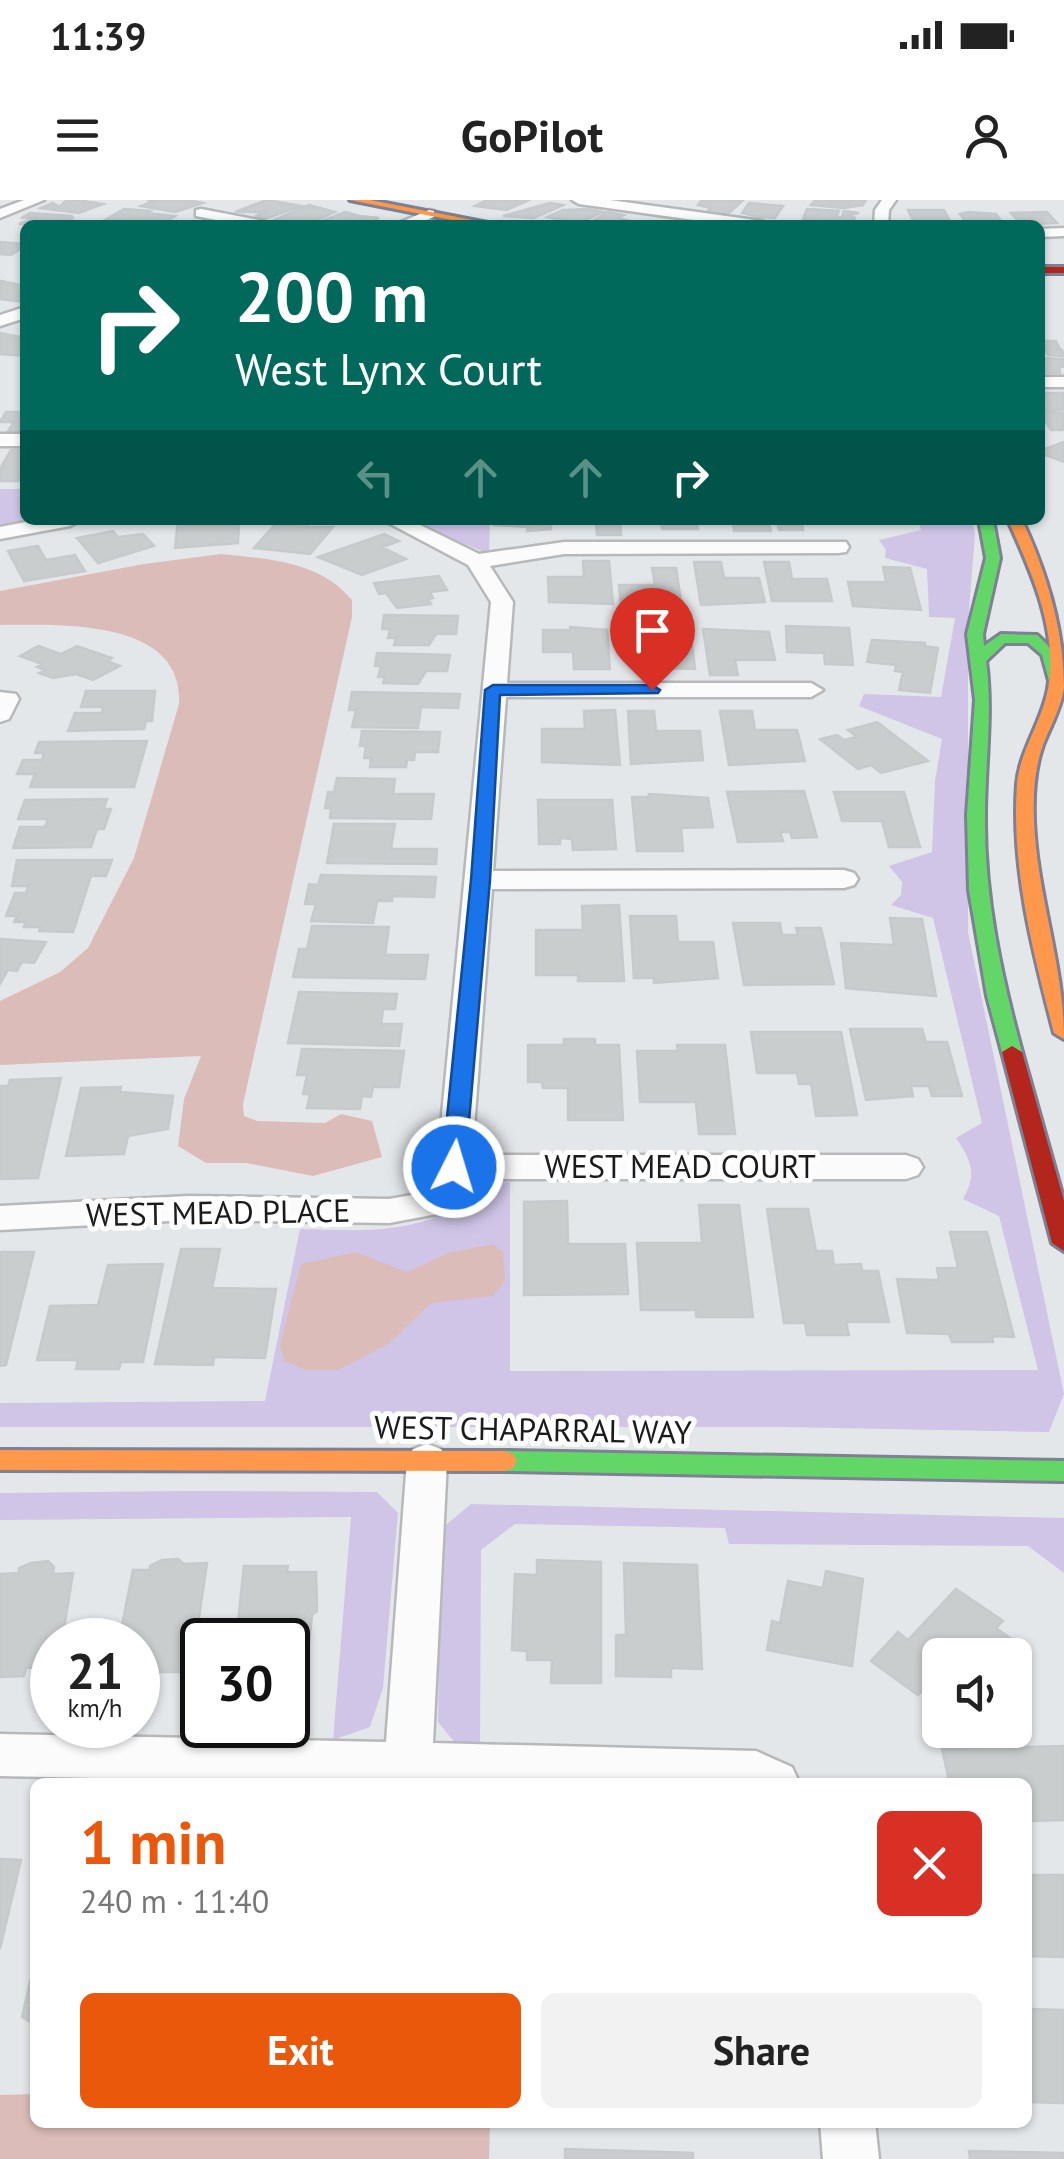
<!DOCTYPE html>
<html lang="en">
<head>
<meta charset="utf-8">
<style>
  :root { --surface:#fff; --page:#f2f2f2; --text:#222; --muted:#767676; --accent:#ea580c }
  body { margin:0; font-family:"PT Sans",sans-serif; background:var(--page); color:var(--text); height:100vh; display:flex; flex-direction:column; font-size:38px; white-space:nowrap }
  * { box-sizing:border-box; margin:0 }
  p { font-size:32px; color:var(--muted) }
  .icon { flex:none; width:55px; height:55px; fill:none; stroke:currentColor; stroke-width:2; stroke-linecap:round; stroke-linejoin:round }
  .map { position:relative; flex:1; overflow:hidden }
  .panel { position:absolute; left:30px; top:1578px; width:1002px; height:350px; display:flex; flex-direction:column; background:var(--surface); border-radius:15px; box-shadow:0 2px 8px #0004 }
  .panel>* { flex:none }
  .top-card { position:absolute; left:20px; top:20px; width:1025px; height:305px; border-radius:15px; box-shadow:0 2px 8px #0004; background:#00695c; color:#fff; overflow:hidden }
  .buttons { position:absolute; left:922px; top:1438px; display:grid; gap:20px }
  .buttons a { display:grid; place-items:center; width:110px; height:110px; border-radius:15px; background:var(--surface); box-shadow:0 2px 8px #0004; font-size:50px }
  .speed { position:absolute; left:30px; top:1418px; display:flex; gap:20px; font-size:50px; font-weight:700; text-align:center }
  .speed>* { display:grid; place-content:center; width:130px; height:130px; border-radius:50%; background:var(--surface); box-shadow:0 2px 8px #0004; line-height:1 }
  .speed small { font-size:25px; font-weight:400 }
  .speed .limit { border:5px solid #111; border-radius:15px; background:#fff; color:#111 }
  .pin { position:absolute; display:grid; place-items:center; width:85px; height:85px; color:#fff; margin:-102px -42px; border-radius:50% 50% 50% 0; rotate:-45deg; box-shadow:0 0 10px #0007 }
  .pin .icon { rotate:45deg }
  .me { position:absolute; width:110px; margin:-55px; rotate:5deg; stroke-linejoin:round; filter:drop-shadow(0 0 8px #0008) }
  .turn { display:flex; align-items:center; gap:35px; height:210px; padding:0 50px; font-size:45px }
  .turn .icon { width:130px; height:130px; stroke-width:2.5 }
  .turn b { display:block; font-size:70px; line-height:85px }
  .lanes { display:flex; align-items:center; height:95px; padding:0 50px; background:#0003; justify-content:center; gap:50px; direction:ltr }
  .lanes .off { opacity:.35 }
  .round { display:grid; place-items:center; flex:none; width:105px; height:105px; border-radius:15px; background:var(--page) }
  .head { display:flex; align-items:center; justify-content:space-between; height:170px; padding:0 50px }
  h1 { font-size:60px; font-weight:600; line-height:75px; color:var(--accent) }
  .button { display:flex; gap:20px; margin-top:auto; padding:20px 50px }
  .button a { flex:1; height:115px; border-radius:15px; background:var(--accent); color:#fff; font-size:40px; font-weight:600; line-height:115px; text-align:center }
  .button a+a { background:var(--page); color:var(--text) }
  .status { display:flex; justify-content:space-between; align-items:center; height:70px; padding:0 50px; background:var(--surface); direction:ltr }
  .status svg { height:28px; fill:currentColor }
  header { display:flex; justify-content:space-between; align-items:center; height:130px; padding:0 50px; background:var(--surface); font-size:45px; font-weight:600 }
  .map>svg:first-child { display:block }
  .grass { fill:#d0c5e7 }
  .water { fill:#dcbcb9 }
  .building { fill:#c9cdce; stroke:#c6cacd; stroke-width:2.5 }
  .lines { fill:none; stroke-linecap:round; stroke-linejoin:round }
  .street-casing { stroke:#b7b8ba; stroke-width:5 }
  .fast-casing { stroke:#7e8093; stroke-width:6 }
  .slow-casing { stroke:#7e8093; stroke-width:6 }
  .jam-casing { stroke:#7e8093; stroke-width:6 }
  .street { fill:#fbfbfc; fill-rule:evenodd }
  .fast { fill:#63d668; fill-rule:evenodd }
  .slow { fill:#ff974d; fill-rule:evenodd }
  .jam { fill:#b3261e; fill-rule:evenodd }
  .route { fill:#1a73e8; stroke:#114b97; stroke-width:2.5 }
  .labels { text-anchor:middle; stroke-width:10; stroke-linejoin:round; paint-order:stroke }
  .street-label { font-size:32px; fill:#1b1b1b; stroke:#fff }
</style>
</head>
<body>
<div class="status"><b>11:39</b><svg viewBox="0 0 49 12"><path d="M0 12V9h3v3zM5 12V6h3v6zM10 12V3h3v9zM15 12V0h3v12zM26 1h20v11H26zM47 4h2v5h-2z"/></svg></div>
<header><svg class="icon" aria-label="menu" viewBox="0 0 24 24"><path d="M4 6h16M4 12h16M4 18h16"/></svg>GoPilot<svg class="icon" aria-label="person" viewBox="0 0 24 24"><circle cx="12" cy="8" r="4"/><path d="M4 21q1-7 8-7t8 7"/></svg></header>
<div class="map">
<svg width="1064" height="1959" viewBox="0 0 1064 1959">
  <rect width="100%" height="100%" fill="#e4e7ea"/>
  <!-- grass -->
  <path class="grass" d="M0 289H25V320H38L0 326Z
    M407 320H490L489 354Z
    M918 320H972L975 334 968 423V732L1064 1194 1049 1232 783 1227H0V1203L265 1201 300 1029C345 1030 390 1034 433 1018 470 1004 460 985 510 982V1171L1038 1170 999 1016 963 999C977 974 972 962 956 938L982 923 933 718 891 705 901 695 902 682 889 666 932 652 935 581 942 539 859 506 864 494 941 497 955 418 929 417 927 369 885 358 886 350 879 340 921 330Z
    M187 1291 377 1292 398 1313 383 1488 370 1527 333 1540 351 1317 0 1320V1293Z
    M471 1304 1064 1318V1373L1028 1346 729 1344 725 1328 515 1324 481 1350 480 1546 455 1543 438 1522 441 1329Z"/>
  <!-- water -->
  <path class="water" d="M221 354C269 359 320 361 352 400V417L243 904 244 916 257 921 325 923 341 914 372 921 382 957 313 976 246 963H206L178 946 184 899 201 856 0 865V801L60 772 88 748 134 658 179 504C184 418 59 425 0 425V391L144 364Z
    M493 1044 503 1052 505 1081 493 1096 431 1103 390 1143 338 1170H306L284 1161 280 1145 301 1064 356 1052 407 1072 448 1053Z
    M35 1894V1922L490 1923 489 1959H0V1895Z"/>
  <!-- building -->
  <path class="building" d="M67 0H77L103 4 79 13 41 8 53 3 59 7Z
    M147 0H188L203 3 175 12 141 6 154 1Z
    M267 0 301 6 268 18 255 16 267 12H235Z
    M487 0H519L527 1 506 10 475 6Z
    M743 0 728 14 707 12 711 8 698 5 702 0Z
    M815 0H866L863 5 843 8 811 5Z
    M550 3 563 5 534 18 503 16Z
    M749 3 783 6 775 18 759 17 742 13Z
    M309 5 335 12 305 25 274 20Z
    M124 9 150 11 147 13 175 16 163 23 105 20Z
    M588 9 603 12 580 23 547 17 563 10Z
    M807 9 839 11 836 17H842L844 11 859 13 849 15 855 18 853 22 803 19Z
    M908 10H944L952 25 914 22Z
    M345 12 360 16 379 18 362 25H312Z
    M608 12 624 15 618 18 634 22 586 25Z
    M968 12 996 14 1004 25 965 21 960 14Z
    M1047 12 1057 23 1022 25 1011 13Z
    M30 13 72 16 73 18 61 25 19 24 37 17 21 18Z
    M0 42 25 44V46L11 55 0 54Z
    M1 81 25 86V93L16 96 25 97V102L0 99Z
    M0 133 25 138V156L0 154Z
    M1040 141H1056L1060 149H1053L1062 150 1064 156 1048 155 1045 149H1040Z
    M1040 158 1064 159V167L1059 166 1060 173H1040Z
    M1040 193H1064V210H1041Z
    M6 212H25V231H8L14 222H0Z
    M1040 212 1064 213V230H1051Z
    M1064 242V262L1040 253 1042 250Z
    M11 250H25V281H0V269Z
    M178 320 239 321 238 343 175 348Z
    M279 320 310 322 306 327H333L310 354 254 348Z
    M494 320H551V329L527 331 528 327 494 325Z
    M562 320H620L621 335H597L596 323H562Z
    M641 320H696L698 329H662L661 323Z
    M709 320H768L771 331H734L733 324Z
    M777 320H801L803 330H779Z
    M113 331 118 337 143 334 154 346 98 363 77 338Z
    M384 334 399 341 382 347 406 359 362 375 318 357Z
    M38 346 46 360 75 355 85 371 24 381 8 351Z
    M583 361H609L613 404 549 402 548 377H584Z
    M694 362H721L724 378H759L765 402 701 405Z
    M764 362H789L792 379H827L832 401H772Z
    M883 367 910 368 921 410 853 406 848 382H886Z
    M652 368H676L682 407H621L619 385H655Z
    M439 376 447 390 430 392 433 398 428 399 431 404 397 408 386 393 379 394 374 383Z
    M384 415 458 416 456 434H436L429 445H394L396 438H388L390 429H382Z
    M786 426 849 428 853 465 825 464 824 453 787 452Z
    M570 427 607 430 610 469H574L573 452H543V430H570Z
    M690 427 695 469 659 468 658 457H625L624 429Z
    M703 429 769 432 775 460H735L738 475H710Z
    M872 440 925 443 924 446 938 448 930 493 899 490 903 472 895 471 896 465 867 462Z
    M38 446 61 454 77 446 112 458 107 461 120 466 93 480 76 474 53 478 39 473 45 470 37 467 42 464 20 456Z
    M377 453 450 455 447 471H426L418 484 383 483 385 477H378L381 466H375Z
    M86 491H155L152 521H146L144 529 68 531 75 513H102L103 507H81Z
    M352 492 460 494 458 508 421 507 418 528 352 527 356 510H349Z
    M615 510 620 565 542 562V529H585L584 511Z
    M628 511H654L656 531H700L703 560 631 564Z
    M720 511H752L755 530H797L805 561 729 565Z
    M877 522 928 561 881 573 871 565 858 569 820 539 837 535 844 540 857 537 848 530Z
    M362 531 440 532 438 552H415L414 560H407L406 567H370L371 558H364L366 546H360Z
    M147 541 134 587H30L35 574H17L23 560H42L44 553H35L39 542Z
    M337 578 395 579 393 594H434L431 619 330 618 331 608H325L328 592H334Z
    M804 591 817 637 792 638 790 632H780L783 641 738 642 727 592Z
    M834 592H904L920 647H889L882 621H842Z
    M649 594 708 598 713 627 681 628 683 651H637L632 597H649Z
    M107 599 104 609H111L104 629H97L91 647 13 648 20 627H45L48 619H18L25 600Z
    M538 600H612L616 649 573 650 572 639 560 638V644H539Z
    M334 624H395L391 649H437L436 664 327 663Z
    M17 660H112L106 676H91L73 732 39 731 40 727H24L26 722H14L17 716H6L15 693H26L28 686H12Z
    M321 675 436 677 434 697 392 696V701H377L373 723 311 721 316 704H305L309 684 318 685Z
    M619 705 624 781H578V775H536V730H583L582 706Z
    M630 716H676L678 742H713L718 778 654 783V778H634Z
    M890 718 922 719 936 796 846 788 841 743 894 745Z
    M733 723H780L782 735H798L796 728H821L834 784 744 785Z
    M312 726 389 727 385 755H428L425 779 293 777 299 749H307Z
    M0 739 46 742 34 763 22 762 17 771 8 770 0 784Z
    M299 792 397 794 395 809H383L381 824H402L399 846 288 843Z
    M850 829H922L926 842H947L962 896H932L929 886H911L913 896 866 900Z
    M751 832H841L857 915 816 916 811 884H799L797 873H757Z
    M564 839H595V845H619L623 920H568V888H543L542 882H528V845H564Z
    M677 845H725L735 934H699L696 902H640L637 851H678Z
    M302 849 404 851 399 887H373L371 897 362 896 360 909 307 908 310 894H303L307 875H297Z
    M61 878 38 978 0 979V886H8L10 880Z
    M121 887 120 892 173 896 168 929 128 936 124 954 66 956 81 888Z
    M567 1001 568 1044H625L628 1094 524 1095V1002Z
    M699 1005H739L753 1117H696V1110H641L637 1043H702Z
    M767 1009H808L816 1051H832L834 1065 861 1064 862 1071H878L889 1122H846L849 1135H807L805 1123H784Z
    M950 1032H987L1014 1137 992 1136 993 1142H952L949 1134 907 1133 897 1079 939 1080 937 1068H958Z
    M181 1049H220L212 1088 276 1089 265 1158 214 1157 213 1165 155 1164Z
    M0 1052H34L6 1165 0 1166Z
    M163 1064 143 1162H121L119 1169H76L78 1160H37L50 1106 98 1105 108 1065Z
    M178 1359 184 1364 207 1363 191 1472H145L147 1459H138V1440H119L133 1370H150V1366L162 1360Z
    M537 1360 601 1362V1483H551L552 1460H527V1451L512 1450 515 1374 537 1375Z
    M48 1361 54 1367 53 1374 73 1373 62 1440H52V1467L26 1468 24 1476 0 1477V1374L19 1373V1368L31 1363Z
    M624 1363 697 1365 702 1469 671 1468V1477L616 1476V1435H626Z
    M244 1366H288L287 1372H316L317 1411 312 1415 307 1463 301 1469H288V1440H236Z
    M826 1371 863 1379 852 1466 767 1450 772 1421 780 1423 788 1381 823 1388Z
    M956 1389 1003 1421 996 1428 1013 1440 1000 1455H940V1499L925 1488 918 1495 871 1461 898 1432 908 1440Z
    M1064 1546V1620L1028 1621V1582H933L949 1580 942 1549Z
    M0 1659 21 1660 0 1749Z
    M1028 1675H1064V1757L1028 1756Z
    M35 1760V1825L22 1817Z
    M1028 1809 1064 1810V1903L1028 1902Z
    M565 1949 693 1953V1959H565Z
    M969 1951 1064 1953V1959H970Z"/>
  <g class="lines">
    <defs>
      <path id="street" d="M24 0H44L0 18V9Z
        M572 0H610L762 21 769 25H730L579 4Z
        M882 0H896L889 10 888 25H874L875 10Z
        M201 9 264 21 271 25H241L196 16V10Z
        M429 10 434 11V17L414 25H394Z
        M1064 28V36L1040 37V29Z
        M25 107V118L0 126V115Z
        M1040 177H1064V187H1040Z
        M0 234H25V246H0Z
        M36 320H81L70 326 0 339V327Z
        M383 320H410L479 354 564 342H846L849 347 846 352 838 353 564 354 490 366 513 402 507 483H811L823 490 811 497H506L493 671 844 670 854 673 858 679 854 685 844 688 492 689 472 955H906L918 959 923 967 918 975 906 979H465L448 1012 389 1023 188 1020 0 1030V1006L188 996 389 999 423 993 437 967 491 402 468 365Z
        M0 492 16 494 19 499 9 519 0 522Z
        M427 1244 441 1249 447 1260 433 1543 756 1551 792 1567 799 1582H290L0 1576V1534L386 1542 407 1260 413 1249Z
        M820 1922H875L879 1959H823Z"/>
      <path id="fast" d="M979 320H993L1000 358 983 434 984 446 1001 434 1037 435C1054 450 1064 465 1063 488H1051L1042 455 1028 443H1005L986 461C993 513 985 563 985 616 984 696 1001 775 1022 852L1012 858 1002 852 987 796 969 690 967 615 975 500 967 434 986 358Z
        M504 1251 1064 1261V1281L504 1271 495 1268 491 1261 495 1254Z"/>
      <path id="slow" d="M350 0H370L498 25H477Z
        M1008 320H1022C1046 371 1064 430 1064 488 1061 508 1050 527 1043 545 1034 570 1033 595 1034 621 1037 695 1064 765 1064 839L1054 833C1033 752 1011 668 1017 584 1020 550 1042 522 1048 489 1059 432 1031 371 1008 320Z
        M0 1250 504 1251 513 1254 517 1261 513 1268 504 1271 0 1270Z"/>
      <path id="jam" d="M1040 67H1064V73H1040Z
        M1012 846 1022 852 1064 1001V1051L1052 1043 1002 852Z"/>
    </defs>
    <!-- street casing -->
    <use href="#street" class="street-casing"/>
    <!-- fast casing -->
    <use href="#fast" class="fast-casing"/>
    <!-- slow casing -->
    <use href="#slow" class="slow-casing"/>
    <!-- jam casing -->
    <use href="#jam" class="jam-casing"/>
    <!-- street -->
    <use href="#street" class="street"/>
    <!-- fast -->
    <use href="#fast" class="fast"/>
    <!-- slow -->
    <use href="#slow" class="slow"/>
    <!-- jam -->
    <use href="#jam" class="jam"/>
  </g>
  <!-- route -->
  <path class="route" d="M652 485 660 490 658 493 500 495 490 680 465 967 454 975 446 973 442 967 471 680 485 490 493 485Z"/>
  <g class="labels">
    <!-- street labels -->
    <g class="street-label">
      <text x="680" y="978">WEST MEAD COURT</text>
      <text transform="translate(218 1013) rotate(-1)" y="11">WEST MEAD PLACE</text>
      <text transform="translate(533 1230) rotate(1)" y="11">WEST CHAPARRAL WAY</text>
    </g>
  </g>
</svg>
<div class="buttons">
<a><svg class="icon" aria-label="sound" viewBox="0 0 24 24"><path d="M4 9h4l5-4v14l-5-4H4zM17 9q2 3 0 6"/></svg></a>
</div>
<div class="speed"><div>21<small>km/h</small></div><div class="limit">30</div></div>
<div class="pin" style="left:652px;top:490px;background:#d93025"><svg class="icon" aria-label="arrive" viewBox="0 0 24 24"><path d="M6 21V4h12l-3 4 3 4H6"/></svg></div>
<svg class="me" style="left:454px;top:967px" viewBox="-20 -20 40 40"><circle r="17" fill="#1a73e8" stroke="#fff" stroke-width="3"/><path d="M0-11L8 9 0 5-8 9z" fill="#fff"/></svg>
<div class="top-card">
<div class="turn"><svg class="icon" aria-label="right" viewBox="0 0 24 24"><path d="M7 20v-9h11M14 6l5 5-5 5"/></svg><div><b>200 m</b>West Lynx Court</div></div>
<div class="lanes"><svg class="icon off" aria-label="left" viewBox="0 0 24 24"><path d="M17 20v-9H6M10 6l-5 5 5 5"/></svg><svg class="icon off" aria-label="ahead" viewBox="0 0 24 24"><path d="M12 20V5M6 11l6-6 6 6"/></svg><svg class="icon off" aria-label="ahead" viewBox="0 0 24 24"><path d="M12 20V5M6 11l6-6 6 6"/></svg><svg class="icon" aria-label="right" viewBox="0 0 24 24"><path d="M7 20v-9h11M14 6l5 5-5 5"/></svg></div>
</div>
<section class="panel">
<div class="head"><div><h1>1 min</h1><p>240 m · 11:40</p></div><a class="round" style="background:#d93025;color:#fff"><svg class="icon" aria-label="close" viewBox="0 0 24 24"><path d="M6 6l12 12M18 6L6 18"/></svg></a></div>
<div class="button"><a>Exit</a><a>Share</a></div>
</section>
</div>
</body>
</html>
